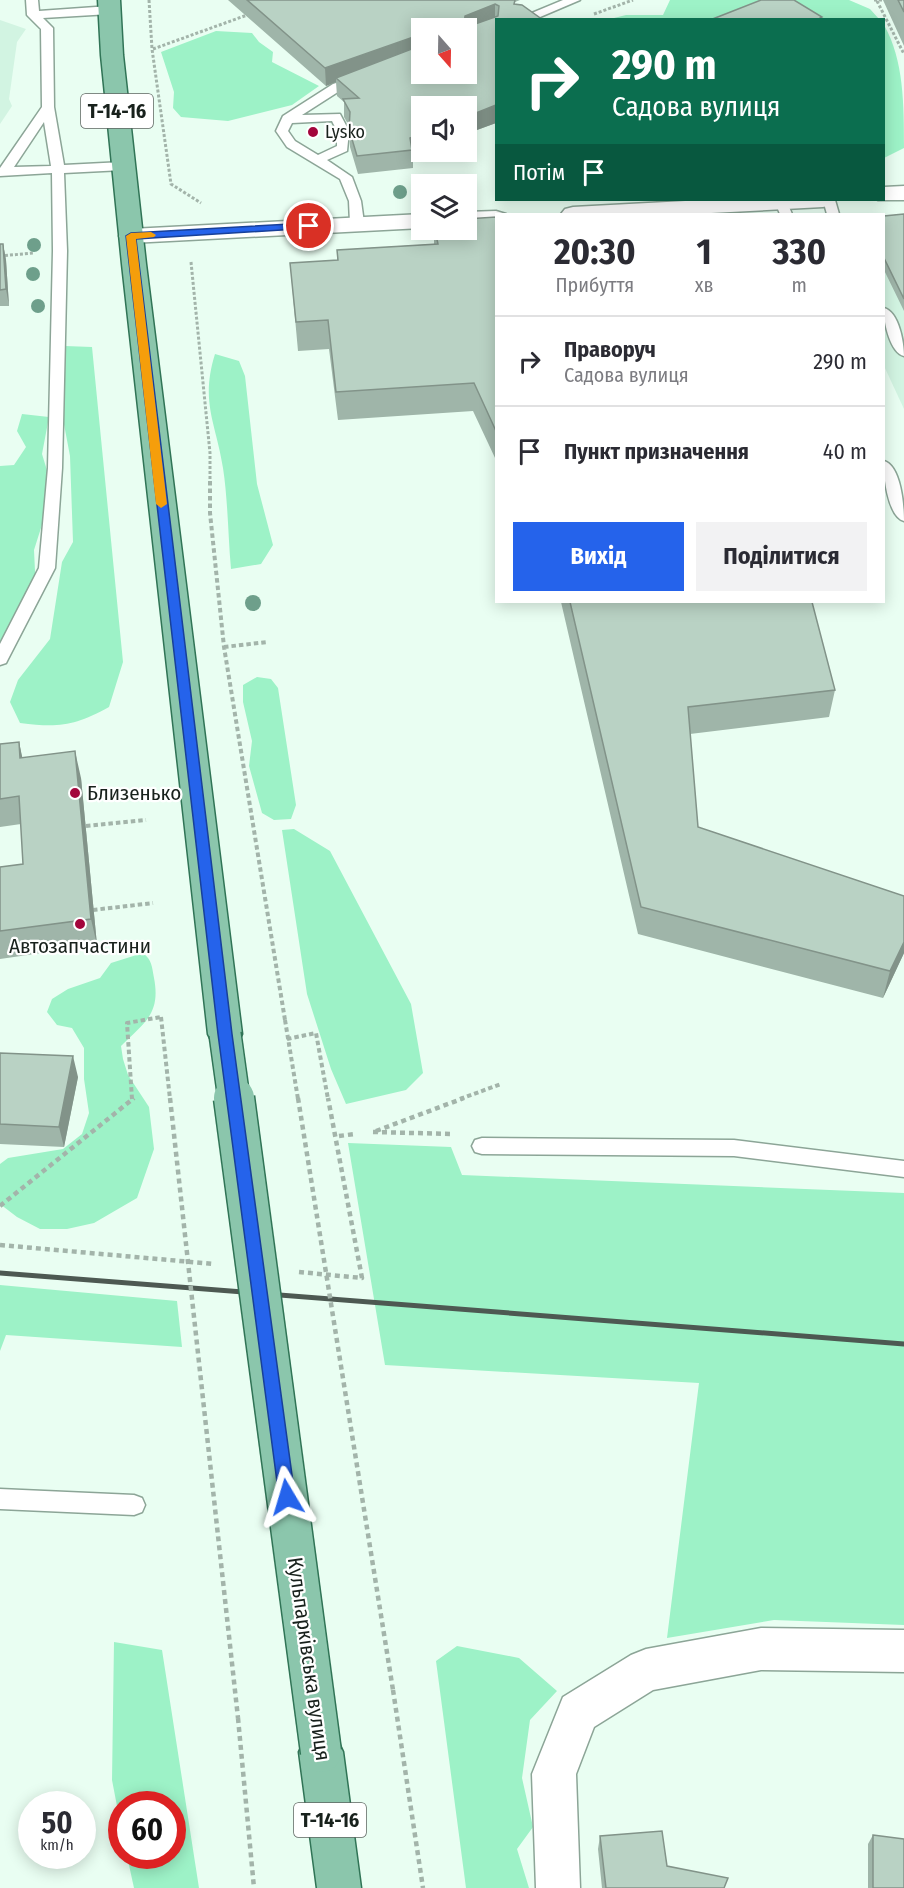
<!DOCTYPE html>
<html lang="uk">
<head>
<meta charset="utf-8">
<style>
  :root { --surface:#fff; --page:#f2f2f3; --text:#2b2b33; --muted:#7c7c81; --line:#e1e1e2; --accent:#2563eb }
  body { margin:0; font-family:"Fira Sans Condensed",sans-serif; background:var(--page); color:var(--text); height:100vh; display:flex; flex-direction:column; font-size:22px; white-space:nowrap }
  * { box-sizing:border-box; margin:0 }
  p { font-size:20px; color:var(--muted) }
  .icon { flex:none; width:33px; height:33px; fill:none; stroke:currentColor; stroke-width:2; stroke-linecap:round; stroke-linejoin:round }
  .map { position:relative; flex:1; overflow:hidden }
  .side { position:absolute; left:495px; top:213px; width:390px; height:390px; display:flex; flex-direction:column; background:var(--surface); border-radius:0px; box-shadow:0 3px 15px #0003 }
  .side>* { flex:none }
  .banner { position:absolute; left:495px; top:18px; width:390px; height:183px; border-radius:0px; box-shadow:0 3px 15px #0003; background:#0b6e4f; color:#fff; overflow:hidden }
  .needle { width:39px; rotate:160deg }
  .buttons { position:absolute; left:411px; top:18px; display:grid; gap:12px }
  .buttons a { display:grid; place-items:center; width:66px; height:66px; border-radius:0px; background:var(--surface); box-shadow:0 3px 15px #0003; font-size:30px }
  .speed { position:absolute; left:18px; top:1791px; display:flex; gap:12px; font-size:30px; font-weight:700; text-align:center }
  .speed>* { display:grid; place-content:center; width:78px; height:78px; border-radius:50%; background:var(--surface); box-shadow:0 3px 15px #0003; line-height:1 }
  .speed small { font-size:15px; font-weight:400 }
  .speed .limit { border:9px solid #d22; background:#fff; color:#111 }
  .pin { position:absolute; display:grid; place-items:center; width:51px; height:51px; color:#fff; margin:-26px; border:3px solid #fff; border-radius:50%; box-shadow:0 2px 6px #0007 }
  .me { position:absolute; width:66px; margin:-33px; rotate:353deg; stroke-linejoin:round; filter:drop-shadow(0 0 4px #0008) }
  .turn { display:flex; align-items:center; gap:21px; height:126px; padding:0 18px; font-size:27px }
  .turn .icon { width:78px; height:78px; stroke-width:2.5 }
  .turn b { display:block; font-size:42px; line-height:51px }
  .then { display:flex; align-items:center; height:57px; padding:0 18px; background:#0003; gap:12px; font-size:22px }
  .eta { display:flex; justify-content:space-evenly; align-items:center; height:102px; text-align:center }
  .eta b { font-size:36px; font-weight:700; line-height:42px }
  .primary-button { display:flex; gap:12px; margin-top:auto; padding:12px 18px }
  .primary-button a { flex:1; height:69px; border-radius:0px; background:var(--accent); color:#fff; font-size:24px; font-weight:700; line-height:69px; text-align:center }
  .primary-button a+a { background:var(--page); color:var(--text) }
  ul { padding:0; list-style:none }
  li { display:flex; align-items:center; gap:18px; height:90px; padding:0 18px; border-top:2px solid var(--line) }
  li div { flex:1 }
  li b { display:block; font-size:22px }
  li em { font-style:normal }
  .map>svg:first-child { display:block }
  .built { fill:#d2f4e2 }
  .green { fill:#9df2c7 }
  .lines { fill:none; stroke-linecap:round; stroke-linejoin:round }
  .lane-casing { stroke:#8ca597; stroke-width:3 }
  .street-casing { stroke:#8ca597; stroke-width:3 }
  .secondary-casing { stroke:#8ca597; stroke-width:3 }
  .primary-casing { stroke:#307456; stroke-width:3 }
  .path-far2 { stroke:#a3b4aa; stroke-width:3; stroke-dasharray:3 2; stroke-linecap:butt }
  .path-far1 { stroke:#a3b4aa; stroke-width:4; stroke-dasharray:4.5 3; stroke-linecap:butt }
  .path { stroke:#a3b4aa; stroke-width:4.5; stroke-dasharray:5 4; stroke-linecap:butt }
  .lane { fill:#fff; fill-rule:evenodd }
  .street { fill:#fff; fill-rule:evenodd }
  .secondary { fill:#fff; fill-rule:evenodd }
  .primary { fill:#8bc6ac; fill-rule:evenodd }
  .rail { stroke:#4d5952; stroke-width:5 }
  .primary-bridge-far1-casing { stroke:#307456; stroke-width:34; stroke-linecap:butt }
  .primary-bridge-casing { stroke:#307456; stroke-width:43; stroke-linecap:butt }
  .path-bridge-far1 { stroke:#a3b4aa; stroke-width:4; stroke-dasharray:4.5 3; stroke-linecap:butt }
  .path-bridge { stroke:#a3b4aa; stroke-width:4.5; stroke-dasharray:5 4; stroke-linecap:butt }
  .primary-bridge-far1 { stroke:#8bc6ac; stroke-width:31 }
  .primary-bridge { stroke:#8bc6ac; stroke-width:40 }
  .tree { fill:#6e9f8b }
  .wall { fill:#9fb5a9 }
  .shaded-wall { fill:#829389 }
  .building { fill:#b9d2c4; stroke:#829389; stroke-width:1.5; fill-rule:evenodd }
  .route { fill:#2563eb; stroke:#184099; stroke-width:1.5 }
  .slow { fill:#f59e0b }
  .poi-dot { fill:#a3063c; stroke:#fff; stroke-width:2 }
  .labels { text-anchor:middle; stroke-width:4.5; stroke-linejoin:round; paint-order:stroke }
  .far-poi-label { font-size:18px; fill:#18211c; stroke:#fff; text-anchor:start }
  .shield { fill:#fff; stroke:#5d6460; stroke-width:1.5 }
  .shield-label { font-size:20px; font-weight:bold; fill:#18211c }
  .poi-label { font-size:21px; fill:#18211c; stroke:#fff; text-anchor:start }
  .street-label { font-size:21px; fill:#18211c; stroke:#fff }
</style>
</head>
<body>
<div class="map">
<svg width="904" height="1888" viewBox="0 0 904 1888">
  <rect width="100%" height="100%" fill="#e9fef2"/>
  <!-- built -->
  <path class="built" d="M0 20 26 29 17 42 9 99 12 106 0 124Z
    M904 218V409L884 366V220Z"/>
  <!-- green -->
  <path class="green" d="M670 0H849L870 9 879 19 606 20 626 15H663Z
    M884 25C904 60 904 105 904 148L884 158Z
    M216 31 252 33 259 42 273 52 272 62 319 86 292 105 228 121 181 117 173 108 174 92 161 52Z
    M65 346 92 347 123 662 109 707C74 726 59 728 20 723L10 702 18 680 50 639 62 562 73 542 70 456 52 361Z
    M215 354 239 361 245 376 257 484 273 545 261 564 231 569C228 536 228 501 223 468 216 423 200 402 215 354Z
    M22 414 49 417 42 454 53 490 34 550 36 592 0 650V466L14 465 26 447 17 431Z
    M257 677 271 679 278 688 296 805 291 819 274 820 262 813 249 766 252 741 243 702V685Z
    M294 829 330 851 411 1004 423 1073 406 1090 346 1104 331 1069 307 994 282 830Z
    M143 953C152 960 152 967 154 978 161 1014 144 1023 121 1046L123 1059 128 1075 149 1107 154 1149 137 1198 94 1223 67 1229H40L17 1217 0 1204V1164L8 1158 63 1149 82 1134 89 1113 84 1079V1048L72 1028 57 1025 47 1012 52 999 68 989 100 978 111 963Z
    M348 1143 451 1147 462 1175 904 1193V1625L774 1620 667 1638 699 1383 385 1365Z
    M0 1285 177 1301 182 1347 6 1335 0 1351Z
    M114 1642 162 1650 199 1888H134L127 1856H172V1804H122L121 1827 112 1780Z
    M457 1646 519 1658 557 1691 530 1720 522 1778 533 1827 517 1849 529 1888H466L436 1661Z"/>
  <g class="lines">
    <defs>
      <path id="lane" d="M26 0H38L39 11 110 6 116 10 110 14 43 18 53 28 54 107 64 165 123 162 129 166 123 170 64 173 67 251 62 468 55 568 8 659 6 663 0 665V644L39 568 48 468 53 251 52 173 0 176V168L42 107 41 29 27 15ZM44 122 51 166 14 167Z
        M563 0H580L533 20H515Z
        M358 76 364 80 362 83 341 90 302 115 340 114 349 131 347 151 327 160 352 177 361 201 364 223 357 227 350 223 349 201 340 179 287 147 276 131 283 116 333 84ZM332 121 337 131V146L318 155 295 141 288 131 292 123Z
        M776 200H786L792 214H780L775 202Z
        M823 200H835L839 214H827Z
        M884 308C899 312 904 343 904 356 890 353 883 320 884 308Z
        M884 461C901 466 904 506 904 521 888 517 883 475 884 461Z
        M482 1138 734 1140 904 1161V1177L734 1156 482 1154 475 1152 472 1146 475 1140Z
        M0 1489 134 1495 142 1498 145 1505 142 1512 134 1515 0 1509Z"/>
      <path id="street" d="M761 1628 904 1630V1672L761 1670 653 1690 594 1727 576 1774 580 1888H536L532 1774 563 1697 631 1655 646 1649Z"/>
      <path id="secondary" d="M904 186V200H878H884V187Z
        M704 200H835L831 205 823 207 692 214H561L565 209 573 207Z
        M496 211 506 214H496V225L466 226V212Z
        M422 214V228L131 243 122 241 119 236 122 231 131 229Z"/>
      <path id="primary" d="M98 0H120L123 55 146 264 242 1034 237 1044 225 1048 213 1044 208 1034 122 264 101 55Z
        M321 1730 336 1737 343 1752 361 1888H317L299 1752 306 1737Z"/>
    </defs>
    <!-- lane casing -->
    <use href="#lane" class="lane-casing"/>
    <!-- street casing -->
    <use href="#street" class="street-casing"/>
    <!-- secondary casing -->
    <use href="#secondary" class="secondary-casing"/>
    <!-- primary casing -->
    <use href="#primary" class="primary-casing"/>
    <!-- path-far2 -->
    <path class="path-far2" d="M149 0 152 49 171 184 201 203
      M874 0H897
      M877 1 904 54
      M594 14 633 0
      M153 49 250 14
      M0 256 33 253
      M191 262 210 453V483"/>
    <!-- path-far1 -->
    <path class="path-far1" d="M210 481V513L224 647 285 1020
      M224 647 267 642
      M86 826 146 820
      M93 910 153 903
      M287 1039 316 1033 328 1099
      M132 1099 127 1023 161 1017
      M460 1099 501 1084"/>
    <!-- path -->
    <path class="path" d="M376 1131 464 1098
      M373 1132 454 1134
      M339 1136 355 1134
      M0 1206 134 1098
      M0 1245 214 1264
      M299 1272 362 1278 328 1098
      M393 1690 423 1888
      M238 1718 254 1888"/>
    <!-- lane -->
    <use href="#lane" class="lane"/>
    <!-- street -->
    <use href="#street" class="street"/>
    <!-- secondary -->
    <use href="#secondary" class="secondary"/>
    <!-- primary -->
    <use href="#primary" class="primary"/>
    <!-- rail -->
    <path class="rail" d="M0 1273 904 1344"/>
    <defs>
      <path id="primary-bridge-far1" d="M225 1034 234 1099"/>
      <path id="primary-bridge" d="M234 1098 321 1752"/>
    </defs>
    <!-- primary-bridge-far1 casing -->
    <use href="#primary-bridge-far1" class="primary-bridge-far1-casing"/>
    <!-- primary-bridge casing -->
    <use href="#primary-bridge" class="primary-bridge-casing"/>
    <!-- path-bridge-far1 -->
    <path class="path-bridge-far1" d="M161 1017 170 1099
      M285 1020 298 1099"/>
    <!-- path-bridge -->
    <path class="path-bridge" d="M170 1098 238 1718
      M298 1098 393 1690"/>
    <!-- primary-bridge-far1 -->
    <use href="#primary-bridge-far1" class="primary-bridge-far1"/>
    <!-- primary-bridge -->
    <use href="#primary-bridge" class="primary-bridge"/>
  </g>
  <!-- trees -->
  <g class="tree">
    <circle cx="400" cy="192" r="7"/>
    <circle cx="34" cy="245" r="7"/>
    <circle cx="33" cy="274" r="7"/>
    <circle cx="38" cy="306" r="7"/>
    <circle cx="253" cy="603" r="8"/>
  </g>
  <!-- wall -->
  <path class="wall" d="M228 0H520L515 2 496 20V123L466 134V106L422 152 413 155V168L358 174 350 147 349 126 344 117V102L337 96 336 82 326 86Z
    M883 0H904V46Z
    M904 214V311L884 270V216Z
    M496 219V460L473 411 338 420 329 349 298 351 290 263 337 260V250L434 244V230H466Z
    M0 244H3L6 260 9 306H0Z
    M561 602H812L835 690 829 717 690 734 698 827 904 896V953L883 998 638 934Z
    M19 742 22 758 81 778 97 945 0 959V867L23 864 21 824 0 827V744Z
    M0 1053 78 1077 64 1147 0 1144Z
    M873 1835 904 1888H868V1844Z
    M600 1836 667 1866 724 1888H602L598 1849Z"/>
  <!-- shaded-wall -->
  <path class="shaded-wall" d="M495 4V22L464 28 465 16Z
    M422 34V52L336 78V82L326 86 325 68Z
    M496 105V123L466 134V117Z
    M422 134V152L413 155 410 138Z
    M3 244 6 260 9 306 6 289Z
    M19 742 25 770 20 758Z
    M75 751 81 778 97 945 91 919Z
    M904 942V953L883 998 890 971Z
    M73 1056 78 1077 64 1147 59 1127Z"/>
  <!-- building -->
  <path class="building" d="M247 0H515L514 4 522 5 543 20H496V105L466 117V106H422V134L410 138 412 150 357 156 349 129 350 112 343 99 359 98 336 78 422 45V74H466V28H422V34L325 68ZM495 4 499 6 498 16 467 27 464 25 465 16Z
    M761 0H794L822 17 817 20H710Z
    M898 0H904V12Z
    M904 214V299L884 258V216Z
    M496 217V431L474 383 336 392 328 320 296 322 290 263 338 260 337 250 438 244 435 230H466V219Z
    M0 244H3L6 289 0 290Z
    M570 602H812L835 690 688 707 698 827 904 896V942L890 971 641 907Z
    M19 742 20 758 75 751 91 919 0 931V867L23 864 19 796 0 799V744Z
    M0 1053 73 1056 59 1127 0 1124Z
    M662 1831 667 1866 728 1878 724 1888H606L600 1836Z
    M873 1835 904 1839V1888H873Z"/>
  <!-- route -->
  <path class="route" d="M309 223 314 226 313 228 136 239 232 1034 295 1497 293 1503 287 1505 281 1503 279 1497 218 1034 126 236 131 233Z"/>
  <!-- slow -->
  <path class="slow" d="M151 232 156 235 154 237 136 239 167 504 161 508 156 504 126 236 131 233Z"/>
  <!-- markers -->
  <g class="poi-dot">
    <circle cx="313" cy="132" r="6"/>
    <circle cx="75" cy="793" r="6"/>
    <circle cx="80" cy="924" r="6"/>
  </g>
  <g class="labels">
    <!-- far-poi labels -->
    <g class="far-poi-label">
      <text x="325" y="138">Lysko</text>
    </g>
    <!-- shield labels -->
    <g class="shield">
      <rect x="81" y="94" width="72" height="34" rx="4.5"/>
      <rect x="294" y="1803" width="72" height="34" rx="4.5"/>
    </g>
    <g class="shield-label">
      <text x="117" y="118">Т-14-16</text>
      <text x="330" y="1827">Т-14-16</text>
    </g>
    <!-- poi labels -->
    <g class="poi-label">
      <text x="87" y="800">Близенько</text>
      <text x="80" y="953" text-anchor="middle">Автозапчастини</text>
    </g>
    <!-- street labels -->
    <g class="street-label">
      <text transform="translate(309 1659) rotate(82)" y="7">Кульпарківська вулиця</text>
    </g>
  </g>
</svg>
<div class="buttons">
<a><svg class="needle" viewBox="-14 -14 28 28"><path d="M0-13l5 13h-10z" fill="#e53935"/><path d="M0 13l5-13h-10z" fill="#7c7c81"/></svg></a>
<a><svg class="icon" aria-label="sound" viewBox="0 0 24 24"><path d="M4 9h4l5-4v14l-5-4H4zM17 9q2 3 0 6"/></svg></a>
<a><svg class="icon" aria-label="layers" viewBox="0 0 24 24"><path d="M12 4l9 5-9 5-9-5zM3 14l9 5 9-5"/></svg></a>
</div>
<div class="speed"><div>50<small>km/h</small></div><div class="limit">60</div></div>
<div class="pin" style="left:309px;top:226px;background:#d93025"><svg class="icon" aria-label="arrive" viewBox="0 0 24 24"><path d="M6 21V4h12l-3 4 3 4H6"/></svg></div>
<svg class="me" style="left:287px;top:1497px" viewBox="-20 -20 40 40"><path d="M0-17L14 15 0 8-14 15z" fill="#2563eb" stroke="#fff" stroke-width="4"/></svg>
<div class="banner">
<div class="turn"><svg class="icon" aria-label="right" viewBox="0 0 24 24"><path d="M7 20v-9h11M14 6l5 5-5 5"/></svg><div><b>290 m</b>Садова вулиця</div></div>
<div class="then">Потім<svg class="icon" aria-label="arrive" viewBox="0 0 24 24"><path d="M6 21V4h12l-3 4 3 4H6"/></svg></div>
</div>
<section class="side">
<div class="eta">
<div><b>20:30</b><p>Прибуття</p></div>
<div><b>1</b><p>хв</p></div>
<div><b>330</b><p>m</p></div>
</div>
<ul>
<li><svg class="icon" aria-label="right" viewBox="0 0 24 24"><path d="M7 20v-9h11M14 6l5 5-5 5"/></svg><div><b>Праворуч</b><p>Садова вулиця</p></div><em>290 m</em></li>
<li><svg class="icon" aria-label="arrive" viewBox="0 0 24 24"><path d="M6 21V4h12l-3 4 3 4H6"/></svg><div><b>Пункт призначення</b></div><em>40 m</em></li>
</ul>
<div class="primary-button"><a>Вихід</a><a>Поділитися</a></div>
</section>
</div>
</body>
</html>
